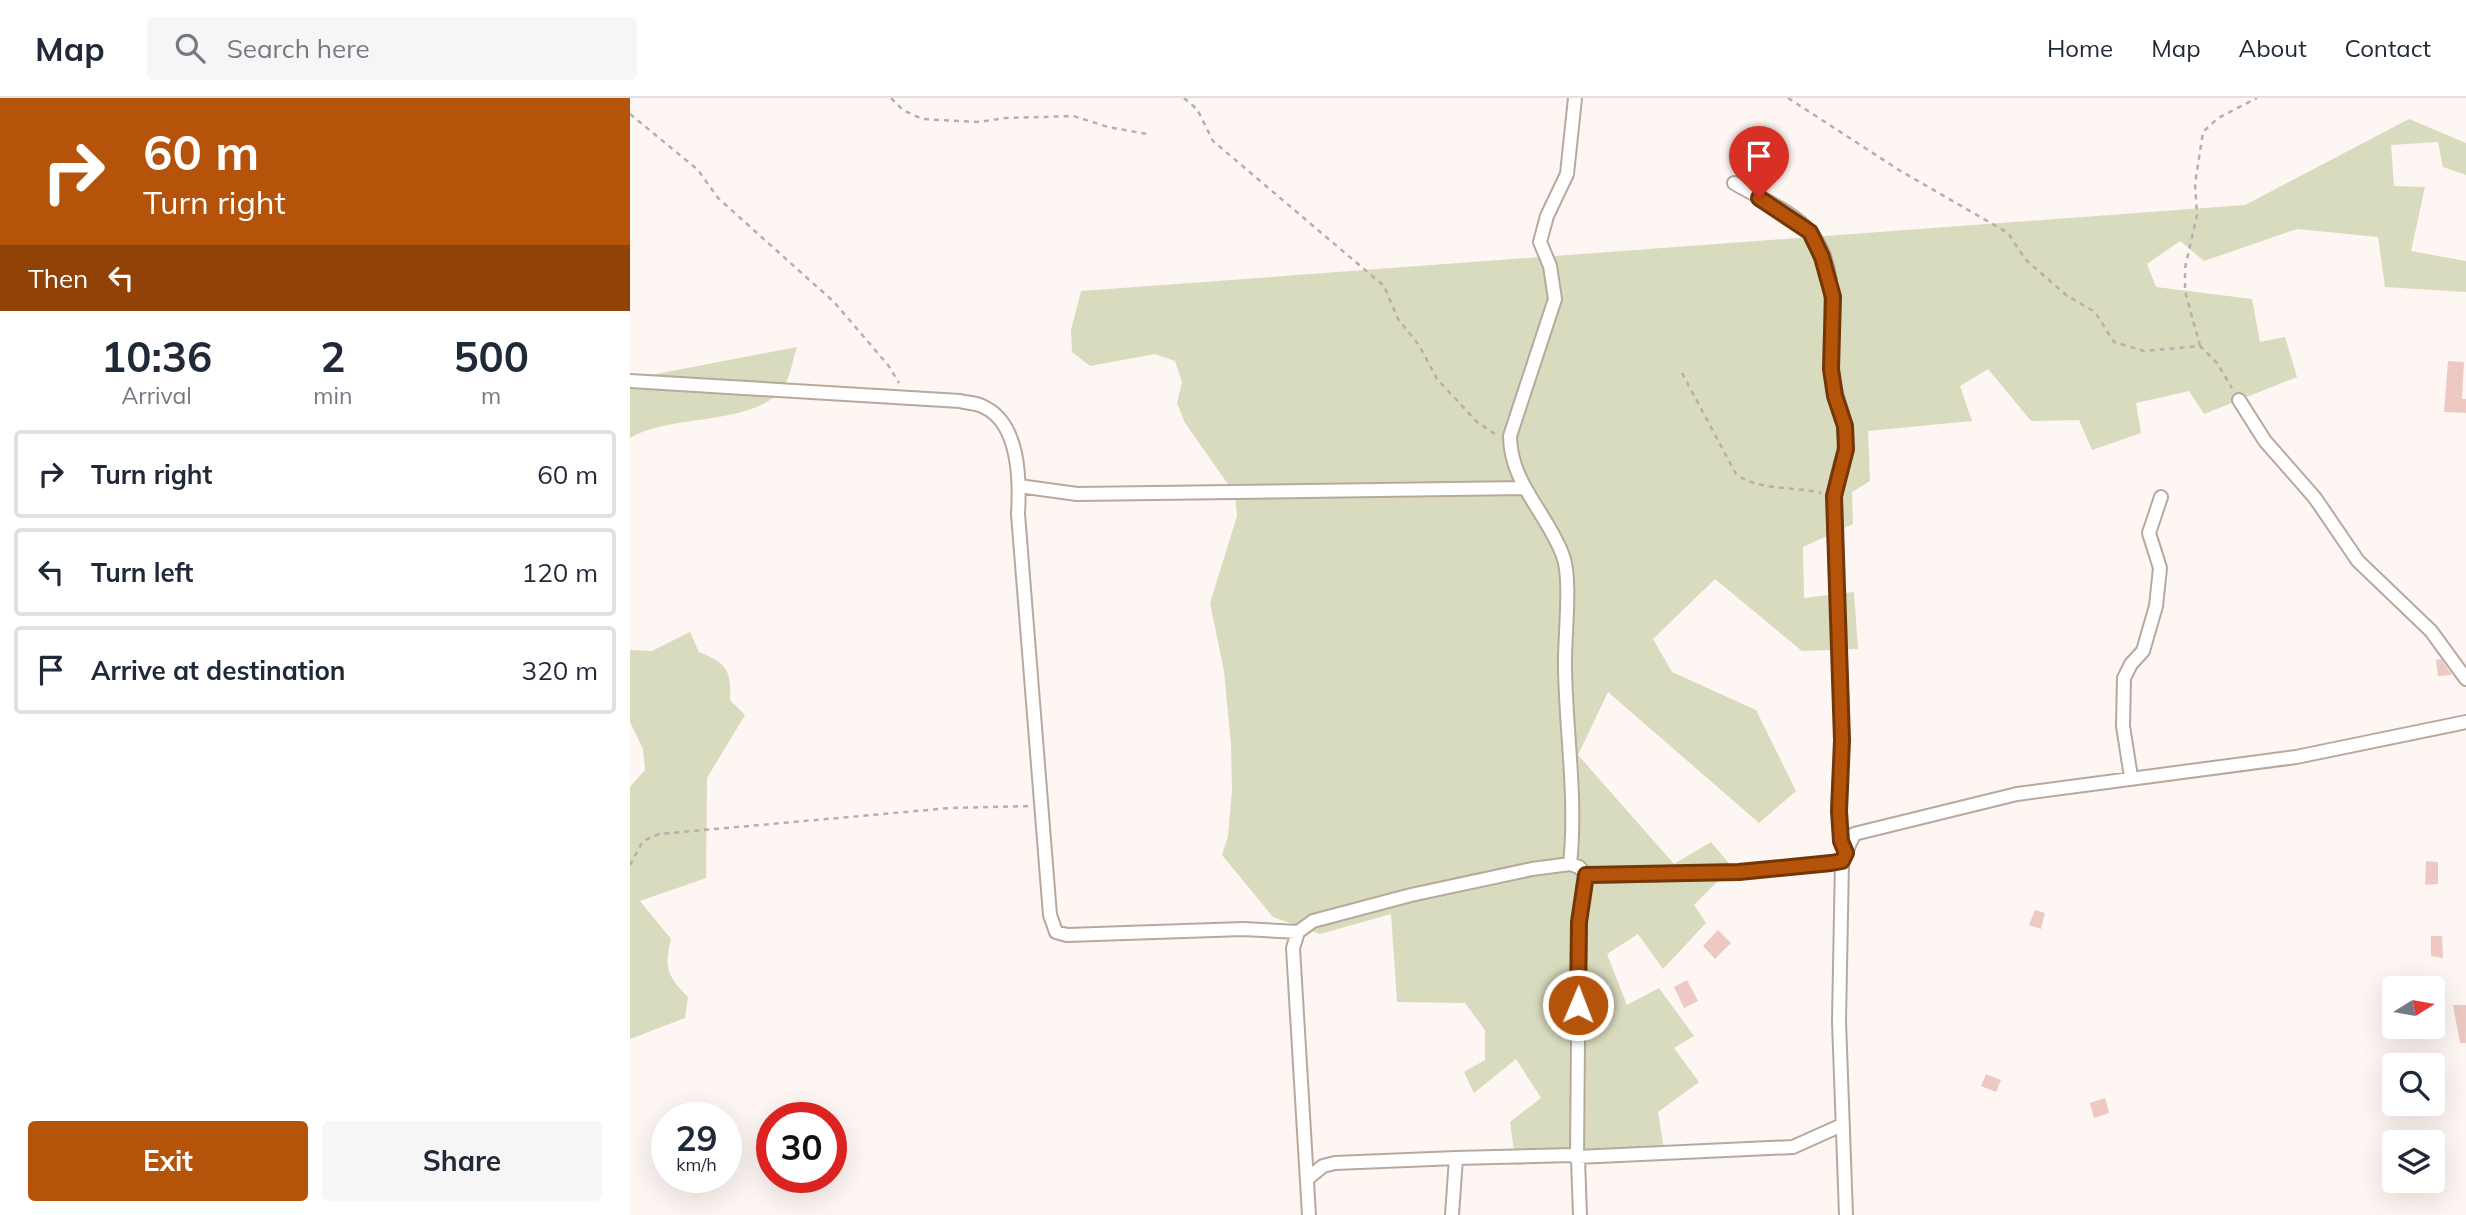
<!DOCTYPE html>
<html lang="en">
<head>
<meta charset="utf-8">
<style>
  :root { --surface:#fff; --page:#f6f6f7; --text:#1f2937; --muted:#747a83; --line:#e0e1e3; --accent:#b45309 }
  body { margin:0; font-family:Mulish,sans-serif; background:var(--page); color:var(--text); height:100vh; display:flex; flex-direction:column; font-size:26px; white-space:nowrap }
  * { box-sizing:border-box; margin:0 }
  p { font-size:23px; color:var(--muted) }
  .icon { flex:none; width:38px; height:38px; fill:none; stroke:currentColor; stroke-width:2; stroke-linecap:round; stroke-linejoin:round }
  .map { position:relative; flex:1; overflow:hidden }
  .panel { display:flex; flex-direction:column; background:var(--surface); width:630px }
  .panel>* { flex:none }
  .top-card { background:#b45309; color:#fff; overflow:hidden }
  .needle { width:46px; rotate:79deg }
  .tools { position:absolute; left:1752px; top:878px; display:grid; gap:14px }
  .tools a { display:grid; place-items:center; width:63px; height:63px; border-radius:7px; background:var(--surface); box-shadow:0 7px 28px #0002; font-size:35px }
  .speed { position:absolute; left:21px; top:1004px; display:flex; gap:14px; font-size:35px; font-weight:700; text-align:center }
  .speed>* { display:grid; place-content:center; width:91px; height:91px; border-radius:50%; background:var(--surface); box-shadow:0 7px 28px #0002; line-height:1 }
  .speed small { font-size:18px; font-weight:400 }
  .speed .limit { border:10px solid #d22; background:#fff; color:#111 }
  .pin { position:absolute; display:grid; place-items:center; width:60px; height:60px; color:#fff; margin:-72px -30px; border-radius:50% 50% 50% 0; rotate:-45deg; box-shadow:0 0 7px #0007 }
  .pin .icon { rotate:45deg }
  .me { position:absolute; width:77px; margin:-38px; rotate:1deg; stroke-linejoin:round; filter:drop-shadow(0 0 5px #0008) }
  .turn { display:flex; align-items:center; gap:24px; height:147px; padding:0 28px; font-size:32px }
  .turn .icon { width:91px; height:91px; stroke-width:2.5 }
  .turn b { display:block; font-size:49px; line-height:60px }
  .then { display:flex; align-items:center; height:66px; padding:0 28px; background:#0003; gap:14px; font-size:26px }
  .eta { display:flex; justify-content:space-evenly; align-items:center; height:119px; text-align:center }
  .eta b { font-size:42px; font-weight:700; line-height:49px }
  .button { display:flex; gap:14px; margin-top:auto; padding:14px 28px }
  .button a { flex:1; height:80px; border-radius:7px; background:var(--accent); color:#fff; font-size:28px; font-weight:700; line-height:80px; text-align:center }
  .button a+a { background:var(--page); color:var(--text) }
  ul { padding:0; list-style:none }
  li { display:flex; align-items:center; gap:21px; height:88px; margin:0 14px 10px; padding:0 14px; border:4px solid var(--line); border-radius:7px }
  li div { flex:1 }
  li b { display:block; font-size:26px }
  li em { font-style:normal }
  header { display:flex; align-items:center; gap:42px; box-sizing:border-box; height:98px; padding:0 35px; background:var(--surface); border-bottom:2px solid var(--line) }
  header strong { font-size:33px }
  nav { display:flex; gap:38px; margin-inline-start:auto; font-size:24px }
  .search { width:490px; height:63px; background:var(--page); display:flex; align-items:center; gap:18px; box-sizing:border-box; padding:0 24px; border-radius:7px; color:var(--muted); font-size:26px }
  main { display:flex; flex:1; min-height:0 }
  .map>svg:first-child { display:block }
  .green { fill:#d8dbbd }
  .building { fill:#eec9c4 }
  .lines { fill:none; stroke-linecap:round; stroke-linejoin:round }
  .minor-casing { stroke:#b7a99d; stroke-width:16 }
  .path { stroke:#b6afab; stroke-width:2.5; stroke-dasharray:5 5; stroke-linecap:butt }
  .minor { stroke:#fff; stroke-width:12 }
  .route-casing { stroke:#753606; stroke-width:18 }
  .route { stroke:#b45309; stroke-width:12 }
</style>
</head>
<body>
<header>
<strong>Map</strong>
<div class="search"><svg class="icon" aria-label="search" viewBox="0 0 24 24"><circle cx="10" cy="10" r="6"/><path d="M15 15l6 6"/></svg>Search here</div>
<nav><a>Home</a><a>Map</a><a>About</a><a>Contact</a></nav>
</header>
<main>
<section class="panel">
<div class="top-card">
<div class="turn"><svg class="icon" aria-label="right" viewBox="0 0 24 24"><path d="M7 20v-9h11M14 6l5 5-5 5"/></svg><div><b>60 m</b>Turn right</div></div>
<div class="then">Then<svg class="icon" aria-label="left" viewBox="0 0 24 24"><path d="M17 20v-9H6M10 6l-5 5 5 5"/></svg></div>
</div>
<div class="eta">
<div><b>10:36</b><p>Arrival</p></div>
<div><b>2</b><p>min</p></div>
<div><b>500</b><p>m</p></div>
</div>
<ul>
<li><svg class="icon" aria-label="right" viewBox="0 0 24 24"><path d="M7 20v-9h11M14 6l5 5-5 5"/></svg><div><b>Turn right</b></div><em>60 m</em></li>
<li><svg class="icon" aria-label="left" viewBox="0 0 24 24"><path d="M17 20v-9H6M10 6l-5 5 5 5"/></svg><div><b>Turn left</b></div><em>120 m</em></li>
<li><svg class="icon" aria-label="arrive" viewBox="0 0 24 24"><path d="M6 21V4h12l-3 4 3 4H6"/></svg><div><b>Arrive at destination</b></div><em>320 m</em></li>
</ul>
<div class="button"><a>Exit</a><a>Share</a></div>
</section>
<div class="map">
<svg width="1836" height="1117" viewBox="0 0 1836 1117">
  <rect width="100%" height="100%" fill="#fdf6f2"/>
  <!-- green -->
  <path class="green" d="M1779 21 1836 45V77L1813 69 1808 44 1761 47 1764 88 1795 89 1781 153 1836 163V194L1755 189 1748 139 1667 131 1574 163 1550 143 1517 166 1526 189 1622 201 1630 244 1655 239 1667 279 1574 316 1559 293 1506 305 1511 335 1462 352 1449 322 1401 323 1358 271 1330 288 1342 323 1238 333 1240 383 1222 394 1223 426 1173 449 1174 500 1224 494 1228 551 1172 553 1085 481 1023 541 1042 574 1126 612 1166 693 1129 725 978 594 948 657 1044 766 1081 744 1102 769 1064 807 1076 825 1033 871 1008 836 977 856 997 907 1029 890 1064 938 1044 950 1069 984 1028 1014 1035 1058 886 1067 880 1024 911 1000 886 961 844 995 834 974 855 962V932L835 905 767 904 761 816 690 836 643 819 592 757 598 738 602 692 601 647 594 573 580 505 607 418 605 396 555 325 547 305 552 284 545 263 525 256 460 268 442 254 441 232 451 193 1615 107Z
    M167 249C163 261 160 280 153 290 123 329 42 315 0 340V281Z
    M60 534 69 554C96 565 102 572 100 602L115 617 77 680 76 780 10 803 41 841C34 870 37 878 58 899L55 920 0 941V689L15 672 13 651 0 624V552L22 553Z"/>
  <!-- building -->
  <path class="building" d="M1818 263 1834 264 1832 301H1836V315L1814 314Z
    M1811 561 1822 577 1808 578 1806 562Z
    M1796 763 1808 764V786L1795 787Z
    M1405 812 1415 815 1411 831 1399 827Z
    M1088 832 1101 845 1085 861 1073 848Z
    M1801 838H1812L1813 860 1801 858Z
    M1057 882 1068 903 1054 910 1044 889Z
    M1823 907H1836V945H1830Z
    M1356 976 1371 982 1366 994 1351 988Z
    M1475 1000 1479 1015 1464 1020 1460 1005Z"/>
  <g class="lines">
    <defs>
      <path id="minor" d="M1104 85C1127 99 1162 113 1180 134 1212 171 1198 229 1201 272 1203 292 1212 309 1215 329 1219 354 1204 377 1204 401 1204 481 1212 560 1212 640 1212 677 1202 719 1216 755
        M0 283 330 303C337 305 346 305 352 308 390 324 390 382 388 416L420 817 426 834 437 837 613 831 668 834 683 823 781 797 902 771 940 766 949 769 956 777 966 778 1109 774 1201 765 1212 763 1224 736 1387 696 1666 659 1836 624
        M1609 302 1635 343 1685 400 1728 463 1801 533 1836 581
        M389 388 447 396 894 390
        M1501 679 1493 628 1494 580 1501 566 1513 553 1526 508 1530 470 1519 435 1531 399
        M1212 763 1209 923 1216 1117
        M940 766C947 701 936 635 935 570 934 542 942 482 933 458 918 416 880 385 880 338L925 201 920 168 910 144 917 118 937 76 945 0
        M956 777 949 824 947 1059 1163 1049 1212 1027
        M668 834 663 850 679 1117
        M826 1060 943 1057 948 1062 950 1117
        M677 1081 693 1068 705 1065 826 1060 822 1117"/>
    </defs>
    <!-- minor casing -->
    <use href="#minor" class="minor-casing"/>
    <!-- path -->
    <path class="path" d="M261 0 273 12 292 21 349 24 376 20 443 18 478 29 517 36
      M554 0 567 11 583 43 754 188 768 221 789 247 807 281 847 324 868 338
      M1158 0 1269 72 1378 135 1395 161 1436 197 1465 214 1484 244 1514 253 1570 248 1587 265 1602 290
      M0 16 68 72 88 100 204 204 258 267 269 285
      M1570 248 1555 193V170L1567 117 1565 86 1573 34 1588 20 1627 0
      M1052 275 1106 376C1128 393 1164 388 1191 395
      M0 767 13 743 29 736 320 710 399 708"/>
    <!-- minor -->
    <use href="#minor" class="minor"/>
  </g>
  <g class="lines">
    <defs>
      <path id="route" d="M948 907 949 824 956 777 1109 774 1201 765 1212 763 1216 755 1211 743 1209 713 1212 642 1204 398 1216 351 1215 328 1205 298 1201 271 1203 199 1192 159 1180 134 1129 100"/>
    </defs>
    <!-- route casing -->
    <use href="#route" class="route-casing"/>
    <!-- route -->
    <use href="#route" class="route"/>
  </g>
</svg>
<div class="tools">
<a><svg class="needle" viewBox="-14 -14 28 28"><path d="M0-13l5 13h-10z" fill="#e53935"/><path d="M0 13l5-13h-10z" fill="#747a83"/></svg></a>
<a><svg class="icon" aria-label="search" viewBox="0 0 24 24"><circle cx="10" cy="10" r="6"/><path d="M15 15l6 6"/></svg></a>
<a><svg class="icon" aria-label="layers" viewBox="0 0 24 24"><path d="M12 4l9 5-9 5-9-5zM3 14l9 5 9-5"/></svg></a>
</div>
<div class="speed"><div>29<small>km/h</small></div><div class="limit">30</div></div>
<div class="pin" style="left:1129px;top:100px;background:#d93025"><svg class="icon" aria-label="arrive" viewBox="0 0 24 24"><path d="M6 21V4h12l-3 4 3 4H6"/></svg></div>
<svg class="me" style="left:948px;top:907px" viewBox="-20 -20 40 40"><circle r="17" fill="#b45309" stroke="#fff" stroke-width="3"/><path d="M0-11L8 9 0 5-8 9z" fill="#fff"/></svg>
</div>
</main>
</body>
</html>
